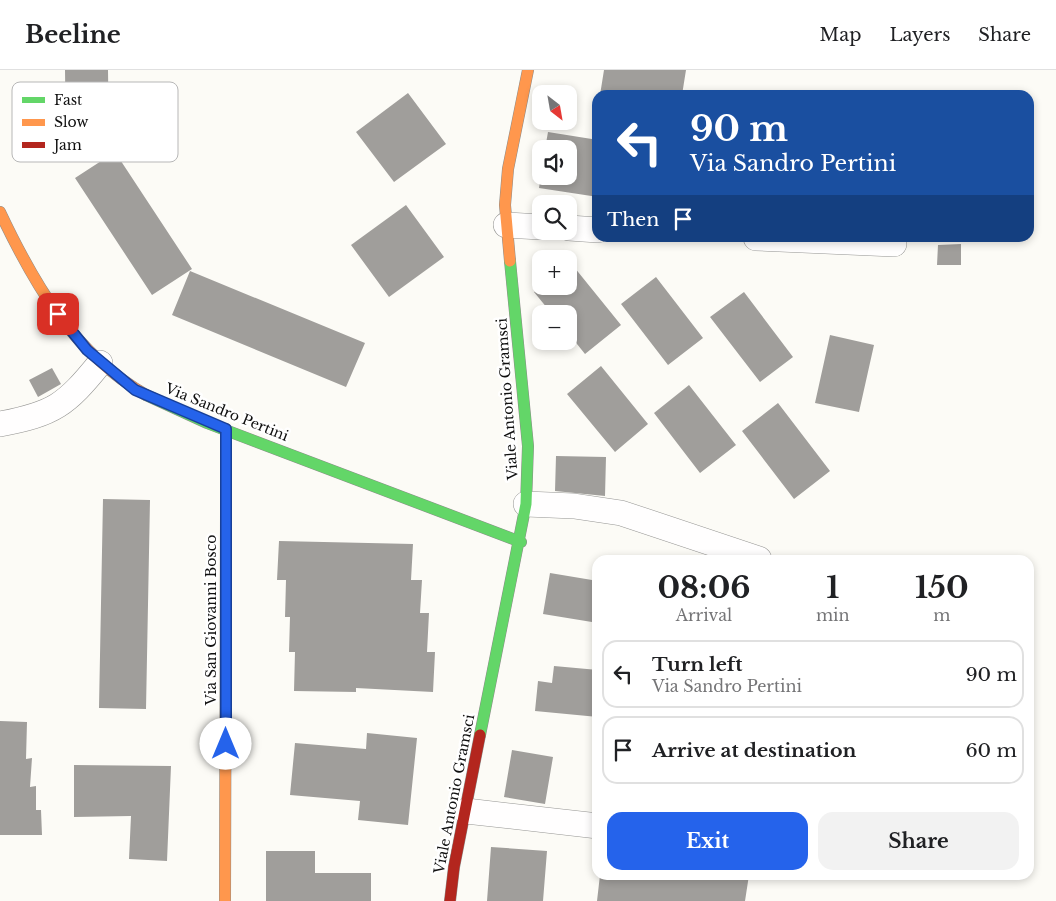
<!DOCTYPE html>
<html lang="en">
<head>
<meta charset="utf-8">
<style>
  :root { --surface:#fff; --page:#f2f2f2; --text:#202124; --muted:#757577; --line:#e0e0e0; --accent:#2563eb }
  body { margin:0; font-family:"Libre Baskerville",serif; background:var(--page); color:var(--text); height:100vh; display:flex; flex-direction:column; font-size:19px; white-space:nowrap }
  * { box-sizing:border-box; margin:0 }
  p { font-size:16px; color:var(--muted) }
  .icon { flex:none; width:28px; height:28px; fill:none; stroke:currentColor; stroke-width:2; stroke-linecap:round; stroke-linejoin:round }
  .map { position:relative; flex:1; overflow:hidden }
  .panel { position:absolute; left:592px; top:485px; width:442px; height:325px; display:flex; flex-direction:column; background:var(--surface); border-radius:15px; box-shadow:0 2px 8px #0003 }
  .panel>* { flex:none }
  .guide { position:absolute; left:592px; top:20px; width:442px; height:152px; border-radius:15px; box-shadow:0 2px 8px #0003; background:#1a4fa0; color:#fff; overflow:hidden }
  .needle { width:32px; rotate:149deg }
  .controls { position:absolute; left:532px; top:15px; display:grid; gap:10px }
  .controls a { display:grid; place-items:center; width:45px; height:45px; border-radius:10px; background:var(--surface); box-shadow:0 2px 8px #0003; font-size:25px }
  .pin { position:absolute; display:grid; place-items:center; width:42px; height:42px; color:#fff; margin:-21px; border-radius:10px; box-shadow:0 2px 8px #0006 }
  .me { position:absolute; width:55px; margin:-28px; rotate:0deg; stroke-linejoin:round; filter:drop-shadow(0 0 4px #0008) }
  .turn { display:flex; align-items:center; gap:18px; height:105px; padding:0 15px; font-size:22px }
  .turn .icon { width:65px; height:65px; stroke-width:2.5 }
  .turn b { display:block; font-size:35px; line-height:42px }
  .then { display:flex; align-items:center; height:48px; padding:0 15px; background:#0003; gap:10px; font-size:19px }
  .eta { display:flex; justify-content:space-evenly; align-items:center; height:85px; text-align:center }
  .eta b { font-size:30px; font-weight:700; line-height:35px }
  .action { display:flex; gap:10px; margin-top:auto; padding:10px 15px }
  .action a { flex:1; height:58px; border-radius:15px; background:var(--accent); color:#fff; font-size:20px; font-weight:700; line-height:58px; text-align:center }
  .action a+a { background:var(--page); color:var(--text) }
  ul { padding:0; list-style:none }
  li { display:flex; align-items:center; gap:15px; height:68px; margin:0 10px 8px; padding:0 5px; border:2px solid var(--line); border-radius:15px }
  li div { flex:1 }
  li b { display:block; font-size:19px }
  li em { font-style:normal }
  header { display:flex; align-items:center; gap:30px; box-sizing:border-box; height:70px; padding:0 25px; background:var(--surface); border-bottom:1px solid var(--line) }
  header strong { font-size:24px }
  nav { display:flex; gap:28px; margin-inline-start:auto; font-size:18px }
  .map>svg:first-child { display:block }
  .building { fill:#a09e9b }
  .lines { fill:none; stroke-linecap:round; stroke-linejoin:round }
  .street-casing { stroke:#969694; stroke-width:26 }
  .fast-casing { stroke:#8d8c8a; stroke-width:12 }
  .slow-casing { stroke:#8d8c8a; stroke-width:12 }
  .jam-casing { stroke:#8d8c8a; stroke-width:12 }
  .street { stroke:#fffefe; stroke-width:25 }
  .fast { stroke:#63d668; stroke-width:11 }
  .slow { stroke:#ff974d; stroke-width:11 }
  .jam { stroke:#b3261e; stroke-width:11 }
  .route-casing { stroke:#184099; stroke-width:12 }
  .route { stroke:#2563eb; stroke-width:9 }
  .labels { text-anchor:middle; stroke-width:5; stroke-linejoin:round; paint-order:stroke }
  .street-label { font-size:14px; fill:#101010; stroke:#fff }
  .key { fill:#fff; stroke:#b7b7b7; stroke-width:1 }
  .key-label { font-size:14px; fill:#101010 }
</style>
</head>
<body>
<header>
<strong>Beeline</strong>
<nav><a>Map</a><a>Layers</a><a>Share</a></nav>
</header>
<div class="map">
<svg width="1056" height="831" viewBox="0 0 1056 831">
  <rect width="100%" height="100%" fill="#fcfbf6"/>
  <!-- building -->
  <path class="building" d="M65 0H108L109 75 66 76Z
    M604 0H686L682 25H600Z
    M408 23 446 74 394 112 356 62Z
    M548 62 598 70V127L539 118 541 104V106H569V79H545Z
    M115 82 192 199 152 225 75 108Z
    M406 135 444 187 389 227 351 175Z
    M961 174V195H937L938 175Z
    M570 192 621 255 585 284 569 264V244H552L534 222 541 216H569Z
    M190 201 365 273 346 317 172 245Z
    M656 207 703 268 668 295 621 234Z
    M744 222 793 287 760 312 710 247Z
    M830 265 874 275 859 342 815 333Z
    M601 296 648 354 615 382 567 324Z
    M52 298 61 314 38 327 29 310Z
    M689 315 736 375 700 403 654 343Z
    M778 333 830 401 794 429 742 361Z
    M556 386 606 387 605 426 555 421Z
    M103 429 150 430 146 639 99 638Z
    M279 471 413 474 411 510H422L420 543H429L427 582H435L433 622 356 618V622L294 621 295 582H289L290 547H285L286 510H277Z
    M550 503 598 511V553L543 544Z
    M554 596 598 600V647L535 641 538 611 552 613Z
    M0 651 27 652 26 689 32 688 30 717 36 716V740H41L42 765H0Z
    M367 663 417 668 408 755 358 750 360 731 290 725 295 673 366 679Z
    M512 680 553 687 545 734 504 727Z
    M74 695 171 696 167 791 129 789 131 746 74 747Z
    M491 777 547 781 543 831H487Z
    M266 781H315V803H371V831H266Z
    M600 805H749L745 831H597Z"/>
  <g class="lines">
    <defs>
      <path id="street" d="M506 155 541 157
        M569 158 598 160
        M756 168 894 174
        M0 354C54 344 66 335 100 293
        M526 434 574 436 621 443 759 489
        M466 741 598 756"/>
      <path id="fast" d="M146 325 207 353 521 472
        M480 665 526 434 528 376 510 191"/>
      <path id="slow" d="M0 142C34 214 74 284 146 325
        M510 191 505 135 508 99 528 0
        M225 831 226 443"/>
      <path id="jam" d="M226 443V359
        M450 831 454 797 480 665"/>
    </defs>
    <!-- street casing -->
    <use href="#street" class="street-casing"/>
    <!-- fast casing -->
    <use href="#fast" class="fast-casing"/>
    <!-- slow casing -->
    <use href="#slow" class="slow-casing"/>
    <!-- jam casing -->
    <use href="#jam" class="jam-casing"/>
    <!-- street -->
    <use href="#street" class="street"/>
    <!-- fast -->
    <use href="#fast" class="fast"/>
    <!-- slow -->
    <use href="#slow" class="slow"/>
    <!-- jam -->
    <use href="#jam" class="jam"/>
  </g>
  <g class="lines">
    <defs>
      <path id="route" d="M58 244 87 280 135 320 226 359V674"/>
    </defs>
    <!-- route casing -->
    <use href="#route" class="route-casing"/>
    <!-- route -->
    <use href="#route" class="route"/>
  </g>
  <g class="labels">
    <!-- street labels -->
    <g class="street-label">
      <text transform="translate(507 329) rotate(-94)" y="5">Viale Antonio Gramsci</text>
      <text transform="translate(227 342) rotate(22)" y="5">Via Sandro Pertini</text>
      <text transform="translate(211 550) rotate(-90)" y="5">Via San Giovanni Bosco</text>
      <text transform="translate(454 724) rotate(-79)" y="5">Viale Antonio Gramsci</text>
    </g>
  </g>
  <!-- legend -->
  <rect x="12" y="12" width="166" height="80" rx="8" class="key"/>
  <rect x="22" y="27" width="23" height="6" fill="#63d668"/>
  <rect x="22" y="49" width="23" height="7" fill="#ff974d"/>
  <rect x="22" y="72" width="23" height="6" fill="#b3261e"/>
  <g class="key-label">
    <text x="54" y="35">Fast</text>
    <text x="54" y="57">Slow</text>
    <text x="54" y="80">Jam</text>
  </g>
</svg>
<div class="controls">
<a><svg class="needle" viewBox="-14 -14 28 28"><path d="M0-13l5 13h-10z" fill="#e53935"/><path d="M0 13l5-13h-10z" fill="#757577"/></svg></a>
<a><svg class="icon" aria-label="sound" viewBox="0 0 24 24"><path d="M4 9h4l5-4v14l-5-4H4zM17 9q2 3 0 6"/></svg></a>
<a><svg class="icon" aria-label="search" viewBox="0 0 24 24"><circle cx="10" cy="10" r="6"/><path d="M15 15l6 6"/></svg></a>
<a>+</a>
<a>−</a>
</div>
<div class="pin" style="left:58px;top:244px;background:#d93025"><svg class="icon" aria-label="arrive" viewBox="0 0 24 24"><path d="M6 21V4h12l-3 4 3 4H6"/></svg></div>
<svg class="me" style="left:226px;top:674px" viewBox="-20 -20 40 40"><circle r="19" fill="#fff"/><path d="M0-13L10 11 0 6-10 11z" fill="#2563eb"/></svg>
<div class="guide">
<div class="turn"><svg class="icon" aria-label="left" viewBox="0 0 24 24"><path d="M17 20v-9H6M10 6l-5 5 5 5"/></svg><div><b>90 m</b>Via Sandro Pertini</div></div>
<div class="then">Then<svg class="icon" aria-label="arrive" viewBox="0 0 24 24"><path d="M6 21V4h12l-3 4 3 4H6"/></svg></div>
</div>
<section class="panel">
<div class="eta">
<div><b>08:06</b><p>Arrival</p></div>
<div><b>1</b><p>min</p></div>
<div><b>150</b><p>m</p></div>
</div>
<ul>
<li><svg class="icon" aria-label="left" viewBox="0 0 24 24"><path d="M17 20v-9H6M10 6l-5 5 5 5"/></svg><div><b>Turn left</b><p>Via Sandro Pertini</p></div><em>90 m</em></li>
<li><svg class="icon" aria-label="arrive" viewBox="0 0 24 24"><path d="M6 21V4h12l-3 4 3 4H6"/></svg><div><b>Arrive at destination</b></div><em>60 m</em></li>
</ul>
<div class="action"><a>Exit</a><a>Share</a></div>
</section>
</div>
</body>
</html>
